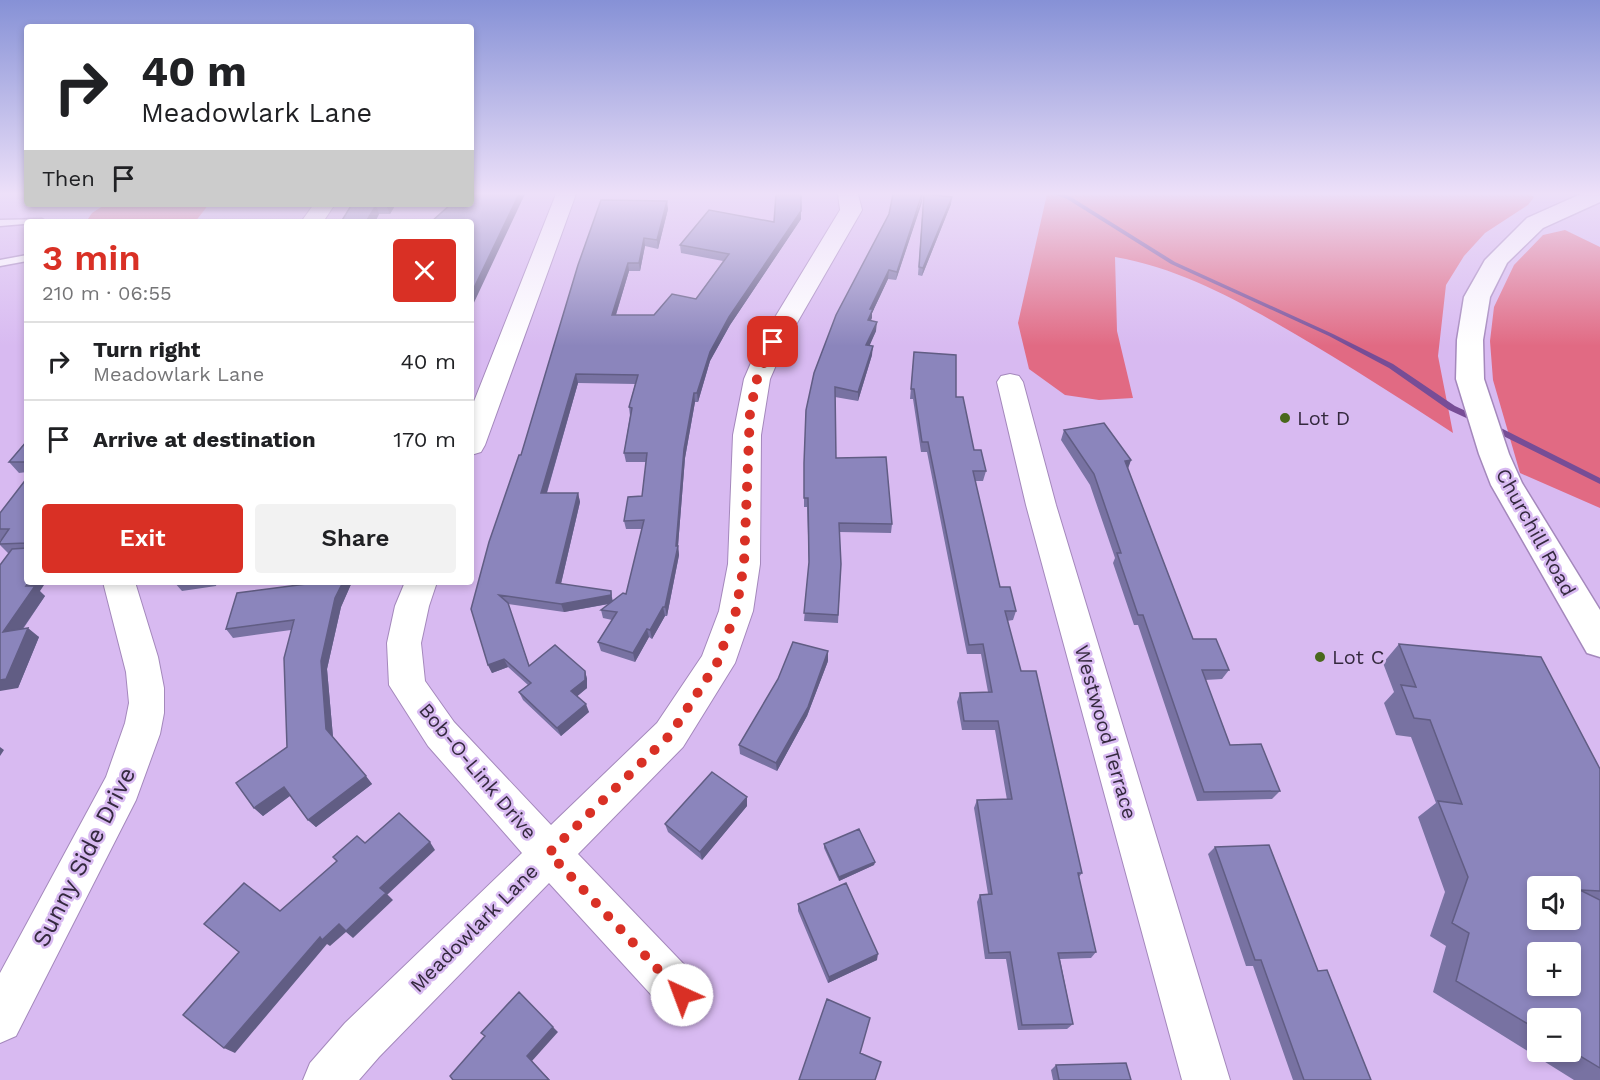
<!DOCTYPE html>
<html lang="en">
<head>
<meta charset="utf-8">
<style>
  :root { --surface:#fff; --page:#f2f2f2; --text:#202124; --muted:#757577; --line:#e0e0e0; --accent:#d93025 }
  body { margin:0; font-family:"Work Sans",sans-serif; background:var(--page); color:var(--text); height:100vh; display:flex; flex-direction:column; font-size:22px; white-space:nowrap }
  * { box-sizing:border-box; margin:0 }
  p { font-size:20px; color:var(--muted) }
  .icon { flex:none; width:33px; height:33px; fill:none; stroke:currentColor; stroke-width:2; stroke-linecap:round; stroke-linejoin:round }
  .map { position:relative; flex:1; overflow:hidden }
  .details { position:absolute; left:24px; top:219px; width:450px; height:366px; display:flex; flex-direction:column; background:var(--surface); border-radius:6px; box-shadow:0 3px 9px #0003 }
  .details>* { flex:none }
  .hud { position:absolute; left:24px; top:24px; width:450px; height:183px; border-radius:6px; box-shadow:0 3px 9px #0003; background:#fff; color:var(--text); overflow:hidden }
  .controls { position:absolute; left:1527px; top:876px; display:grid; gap:12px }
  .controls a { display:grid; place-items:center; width:54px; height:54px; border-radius:6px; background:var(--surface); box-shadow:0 3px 9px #0003; font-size:30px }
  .pin { position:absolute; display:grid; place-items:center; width:51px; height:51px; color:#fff; margin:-26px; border-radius:12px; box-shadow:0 3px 9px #0006 }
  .me { position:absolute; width:66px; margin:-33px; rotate:317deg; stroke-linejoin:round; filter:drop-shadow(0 0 4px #0008) }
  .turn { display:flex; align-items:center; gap:21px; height:126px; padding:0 18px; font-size:27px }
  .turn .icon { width:78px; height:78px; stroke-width:2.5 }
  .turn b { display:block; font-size:42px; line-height:51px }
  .then { display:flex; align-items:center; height:57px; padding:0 18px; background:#0003; gap:12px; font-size:22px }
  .round { display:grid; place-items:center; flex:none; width:63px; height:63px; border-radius:6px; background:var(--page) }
  .summary { display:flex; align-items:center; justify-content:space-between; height:102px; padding:0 18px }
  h1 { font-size:36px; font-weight:600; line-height:45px; color:var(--accent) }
  .primary-button { display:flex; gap:12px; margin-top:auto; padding:12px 18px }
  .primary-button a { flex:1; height:69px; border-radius:6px; background:var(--accent); color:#fff; font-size:24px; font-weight:600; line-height:69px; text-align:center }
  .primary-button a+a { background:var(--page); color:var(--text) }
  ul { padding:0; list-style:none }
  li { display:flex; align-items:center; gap:18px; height:78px; padding:0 18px; border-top:2px solid var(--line) }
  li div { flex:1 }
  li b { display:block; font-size:22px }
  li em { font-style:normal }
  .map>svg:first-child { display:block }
  .forest { fill:#e16a83 }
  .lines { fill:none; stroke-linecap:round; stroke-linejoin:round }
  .stream { fill:#774d96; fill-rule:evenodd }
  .lane-casing { stroke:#a488bc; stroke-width:3 }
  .street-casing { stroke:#a488bc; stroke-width:2 }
  .secondary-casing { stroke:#a488bc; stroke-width:3 }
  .lane { fill:#fff; fill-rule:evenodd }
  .street { fill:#fff; fill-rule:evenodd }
  .secondary { fill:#fff; fill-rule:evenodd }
  .wall { fill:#7872a2; fill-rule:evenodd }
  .shaded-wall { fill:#615d84 }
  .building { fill:#8b85bc; stroke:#615d84; stroke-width:1.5; fill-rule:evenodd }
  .route { stroke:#d93025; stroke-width:10; stroke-dasharray:0 18 }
  .poi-dot { fill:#49681c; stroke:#d8baf1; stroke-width:2 }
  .labels { text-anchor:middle; stroke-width:5; stroke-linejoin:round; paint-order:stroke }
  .poi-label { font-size:20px; fill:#34293e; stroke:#d8baf1; text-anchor:start }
  .street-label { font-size:20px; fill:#34293e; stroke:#d8baf1 }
  .near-street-label { font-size:24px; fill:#34293e; stroke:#d8baf1 }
</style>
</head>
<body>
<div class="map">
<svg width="1600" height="1080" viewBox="0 0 1600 1080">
  <rect width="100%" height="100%" fill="#d8baf1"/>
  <!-- forest -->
  <path class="forest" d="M1047 194H1530L1534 197 1528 205 1485 233 1464 256 1446 285 1438 356 1453 433C1401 399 1348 365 1295 334 1237 300 1182 269 1115 257L1117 331 1133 398 1099 400 1065 395 1029 369 1018 323Z
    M106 204H209L195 222H86L92 213Z
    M1565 230 1600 247V508L1520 473 1493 380 1490 341 1494 307 1514 265 1543 235Z"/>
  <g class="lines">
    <!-- stream -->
    <path class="stream" d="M1054 194H1063L1071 197 1175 262 1333 334 1393 364 1455 406 1481 418 1482 420 1478 422H1475L1449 410 1389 368 1329 336 1171 264 1067 199Z
      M1489 425H1495L1600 478V484L1489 429 1488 427Z"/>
    <defs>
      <path id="lane" d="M42 219 47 222 0 226V220Z
        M27 255V261L0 266V260Z"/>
      <path id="street" d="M556 194H576L485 445 481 452 471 455V409Z
        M838 194H858L862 210 786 342 770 379 761 435 760 564 753 611 735 663 683 747 578 854 698 979 705 995 698 1011 682 1018 666 1011 549 883 379 1057 359 1080H303L310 1063 345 1023 522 853 428 746 389 685 387 643 395 606 405 582H437L429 606 421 643 425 681 454 722 551 825 657 723 702 656 719 611 728 564 733 435 744 379 760 342 840 210Z
        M314 204H335L323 222H301Z
        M1010 374 1019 376 1023 382 1056 505 1230 1080H1182L1026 505 997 382 1001 376Z
        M103 582H135L158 657 164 688V713L160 734 136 800 16 1036 0 1043V973L106 777 125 723 129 703 126 672Z"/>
      <path id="secondary" d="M1581 194H1600V202L1543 228 1507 263 1490 297 1483 340 1484 379 1509 454 1522 483 1600 610V657L1587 653 1491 485 1479 454 1456 379 1457 340 1464 297 1485 260 1527 218Z"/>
    </defs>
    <!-- lane casing -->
    <use href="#lane" class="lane-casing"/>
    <!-- street casing -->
    <use href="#street" class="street-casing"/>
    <!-- secondary casing -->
    <use href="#secondary" class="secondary-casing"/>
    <!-- lane -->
    <use href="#lane" class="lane"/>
    <!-- street -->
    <use href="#street" class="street"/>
    <!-- secondary -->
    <use href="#secondary" class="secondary"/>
  </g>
  <!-- wall -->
  <path class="wall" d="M801 194V219L730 325 710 361 698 402H695L685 458 678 546 679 555 667 616H665L652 639 649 637 635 662 601 651 598 642 612 620 603 618 601 610 609 604 564 612 508 604 529 665 585 671 587 679V688L577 696 589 712 561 736 523 700 519 692 528 685 508 667 492 673 488 665 521 455 578 265 668 209 658 249 645 246 640 271H629L616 315H654L696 299 723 261 681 253 680 245 774 222ZM578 383 635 384 629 407 630 416 624 453 626 462H646L642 496 624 521 626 529H642L626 594 613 600 561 584 580 502 578 493H547Z
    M922 202 896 280 888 279 872 313 871 320 876 331 869 345 872 355 858 401 835 397 836 458 892 524 891 533 839 532 841 564 838 623 804 621 809 564 807 507H804V463L806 410Z
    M923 202 951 204 922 276 918 275Z
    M352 204H396L390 214H379L375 222H341Z
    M914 352 956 397 974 450 986 471 983 481H975L1000 587 1016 611 1013 620 1007 621 1021 671 1082 873 1079 877 1096 952 1091 958 1060 959 1073 1024 1067 1029 1018 1030 1006 959H985L977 902 980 895 988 894 974 808 977 800H1007L995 730H962L957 702 960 693 988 692 981 654H967L927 452H921L913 399H910Z
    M1064 430 1131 460 1128 469 1193 639 1229 670 1222 679 1205 680 1230 745 1280 791 1272 799 1197 801 1138 625H1134L1113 563 1115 558 1090 485 1061 440Z
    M27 440V472L19 473 9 462Z
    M27 478V582L45 596 23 629 39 637 18 688 9 554 0 545V542L1 540H0V529Z
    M174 582H217L216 586 182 591Z
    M307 582H352L341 607 327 669 333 737 372 784 316 827 308 820 290 796 263 816 254 808 287 747 291 630 233 638 226 629 306 584Z
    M1399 644 1600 769V1080H1574L1433 992 1446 946 1430 936 1445 892 1418 817 1436 803 1411 737 1396 735 1384 703 1394 692 1383 663ZM1538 1018H1570V1052H1538Z
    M828 661 807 716 777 771 740 754 739 745Z
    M747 806 702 860 668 832 665 824Z
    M824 844 875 862 874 865 839 881 824 848Z
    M1215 847 1318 971 1371 1080H1293L1253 966H1246L1208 854Z
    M798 904 877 960 828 983 798 911Z
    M1056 1065 1131 1080H1053L1051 1070Z"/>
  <!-- shaded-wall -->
  <path class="shaded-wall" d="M519 194H525L471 309V294Z
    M801 194V219L730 325 710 361 698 402 697 393 710 352 729 317Z
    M923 194 922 202 896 280 897 272Z
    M952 197 951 204 922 276 923 268Z
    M667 201 668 209 658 249 657 240Z
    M387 204H396L390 214 386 205Z
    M376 205 379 214 375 222H366Z
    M644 238 645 246 640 271 639 263Z
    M628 263 629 271 613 324 612 315Z
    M889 270 888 279 872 313V318L867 329 868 320 870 309Z
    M877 322 876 331 866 354V345Z
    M873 346 872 355 858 401V392Z
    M576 374 578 383 544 502 541 493Z
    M694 393 695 402 685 458 678 546 679 555 667 616 665 607 676 546 684 449Z
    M1131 460 1127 470 1125 461Z
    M578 493 580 502 559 592 556 583Z
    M29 582H46L40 591 45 596 14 641 3 632Z
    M343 582H352L341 607 327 669 333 737 326 729 321 661 335 598Z
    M611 591 613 603 564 612 561 604Z
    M663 607 665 616 652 639 650 630Z
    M28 628 39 637 18 688 0 691V680Z
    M647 629 649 637 635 662 633 653Z
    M828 651V661L807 716 777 771 776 763Z
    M504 659 508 667 492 673 488 665Z
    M585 671 587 679V688L574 699 571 691Z
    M586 704 589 712 561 736 557 728Z
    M0 747 4 750 0 756Z
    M366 776 372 784 316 827 308 820Z
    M284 787 291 795 263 816 254 808Z
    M747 797V806L702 860 700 852Z
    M430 842 435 850 387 895 380 888Z
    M875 862 874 865 839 881V877Z
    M386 893 393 900 353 938 346 932 330 946 327 944 235 1053 224 1048 320 937Z
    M878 954 877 960 828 983 829 977Z
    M553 1027 558 1032 532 1061 550 1080H549L527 1056Z"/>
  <!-- building -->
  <path class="building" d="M471 194H519L471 294V222H431L451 204H471Z
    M776 194H801V211L729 317 710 352 697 393H694L684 449 676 546H678L665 607H663L650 630 647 629 633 653 598 642 617 612 601 610 623 593 626 594 644 520 624 521 628 497 642 496 647 453H624L632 408 629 407 638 375 576 374 541 493H578L556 583 611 591V595L561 604 499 595 508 603 529 666 555 645 585 671V680L571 691 586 704 557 728 519 692 531 683 504 659 488 665 471 609 489 542 519 455H521L578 265 601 200 667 201 657 240 644 238 639 263H628L612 315H654L672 294 696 299 729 254 680 245 709 210 774 222Z
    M893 194H922L897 272 889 270 870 309H873L868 320 877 322 866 345 873 346 858 392 835 387 836 458 886 457 892 524 839 523 841 564 838 615 804 613 809 562 808 498H804V463L806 410 814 373 836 315 889 214Z
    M924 194 952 197 923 268 919 267Z
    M352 204H387L376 205 366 222H341Z
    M914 352 956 355V397H963L974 450H981L986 471H973L983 514 1000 587H1010L1016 611H1005L1021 671H1036L1082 873H1078L1096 952 1058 953 1073 1024 1022 1025 1010 952 989 953 980 895 992 894 977 800 1012 799 998 721H964L960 693 992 692 983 644 969 645 928 442H922L914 389H911Z
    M1104 423 1131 460 1125 461 1193 639H1216L1229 670H1202L1230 745 1261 744 1280 791 1204 792 1143 615H1138L1117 553H1121L1094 474 1064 430Z
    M27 440V462H9L27 441Z
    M27 478V543L0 544V542L9 529H0V513Z
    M27 548V582H29L26 586H35L3 632 28 628 6 679 0 680V565L12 549Z
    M307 582H343L335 598 321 661 326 729 366 776 308 820 284 787 254 808 236 783 287 747 284 658 294 620 226 629 237 593 306 584Z
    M793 642 828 651 808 707 776 763 739 745 778 679Z
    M1399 644 1541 657 1600 769V891L1580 890 1600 900V1068L1570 1050V1018H1538V1030L1456 981 1469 933 1452 923 1468 877 1438 801 1462 804 1430 720 1414 718 1401 685 1416 687ZM1538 886H1570V920H1538ZM1538 952H1570V986H1538Z
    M712 772 747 797 700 852 665 824Z
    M399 813 430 842 380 888 386 893 346 931 339 924 322 940 320 937 224 1048 183 1015 239 952 204 924 244 883 280 911 337 861 333 857 357 836 365 843Z
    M859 829 875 862 839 877 824 844Z
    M1269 845 1318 971 1327 970 1371 1080H1304L1261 960H1255L1215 847Z
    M846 883 878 954 829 977 798 904Z
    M519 992 553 1027 527 1056 549 1080H453L450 1076 485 1036 481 1033Z
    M827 999 870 1018 860 1053 881 1062 875 1080H799Z
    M1126 1063 1131 1080H1059L1056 1065Z"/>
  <!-- sky -->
  <linearGradient id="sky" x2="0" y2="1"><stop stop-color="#8691d6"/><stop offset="0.56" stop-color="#ede0f9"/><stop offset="1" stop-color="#ede0f9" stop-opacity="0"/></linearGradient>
  <rect width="1600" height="346" fill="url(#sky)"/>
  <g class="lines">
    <!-- route -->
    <path class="route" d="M682 995 549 853 670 735 717 663 736 611 744 564 750 412 757 379 773 342"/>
  </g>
  <!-- markers -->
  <g class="poi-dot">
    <circle cx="1285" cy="418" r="6"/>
    <circle cx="1320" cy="657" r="6"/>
  </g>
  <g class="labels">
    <!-- poi labels -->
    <g class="poi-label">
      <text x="1297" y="425">Lot D</text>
      <text x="1332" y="664">Lot C</text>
    </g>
    <!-- street labels -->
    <g class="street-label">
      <text transform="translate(1536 532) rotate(61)" y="7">Churchill Road</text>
      <text transform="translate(1106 732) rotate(74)" y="7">Westwood Terrace</text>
      <text transform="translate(478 771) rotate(50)" y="7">Bob-O-Link Drive</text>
      <text transform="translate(474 928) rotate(-45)" y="7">Meadowlark Lane</text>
    </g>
    <!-- near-street labels -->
    <g class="near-street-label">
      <text transform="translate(84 857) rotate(-63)" y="8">Sunny Side Drive</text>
    </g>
  </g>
</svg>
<div class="controls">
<a><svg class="icon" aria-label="sound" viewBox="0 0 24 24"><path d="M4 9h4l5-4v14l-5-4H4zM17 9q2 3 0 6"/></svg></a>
<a>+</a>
<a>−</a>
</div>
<div class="pin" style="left:773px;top:342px;background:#d93025"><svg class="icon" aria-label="arrive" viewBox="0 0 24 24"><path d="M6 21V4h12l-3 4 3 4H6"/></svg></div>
<svg class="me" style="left:682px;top:995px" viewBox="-20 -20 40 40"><circle r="19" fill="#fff"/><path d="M0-13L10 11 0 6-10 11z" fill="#d93025"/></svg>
<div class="hud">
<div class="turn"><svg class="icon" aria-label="right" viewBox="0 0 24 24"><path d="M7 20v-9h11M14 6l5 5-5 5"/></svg><div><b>40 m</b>Meadowlark Lane</div></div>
<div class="then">Then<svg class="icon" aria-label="arrive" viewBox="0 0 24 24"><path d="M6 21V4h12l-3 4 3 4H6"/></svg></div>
</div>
<section class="details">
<div class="summary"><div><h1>3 min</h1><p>210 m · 06:55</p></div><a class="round" style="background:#d93025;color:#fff"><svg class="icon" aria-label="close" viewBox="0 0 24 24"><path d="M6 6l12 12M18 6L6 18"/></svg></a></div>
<ul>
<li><svg class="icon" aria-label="right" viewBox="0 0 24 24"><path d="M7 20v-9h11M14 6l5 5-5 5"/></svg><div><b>Turn right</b><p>Meadowlark Lane</p></div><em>40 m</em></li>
<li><svg class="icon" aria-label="arrive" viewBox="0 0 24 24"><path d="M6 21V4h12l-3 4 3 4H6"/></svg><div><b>Arrive at destination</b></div><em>170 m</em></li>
</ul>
<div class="primary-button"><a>Exit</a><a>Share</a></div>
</section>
</div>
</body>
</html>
